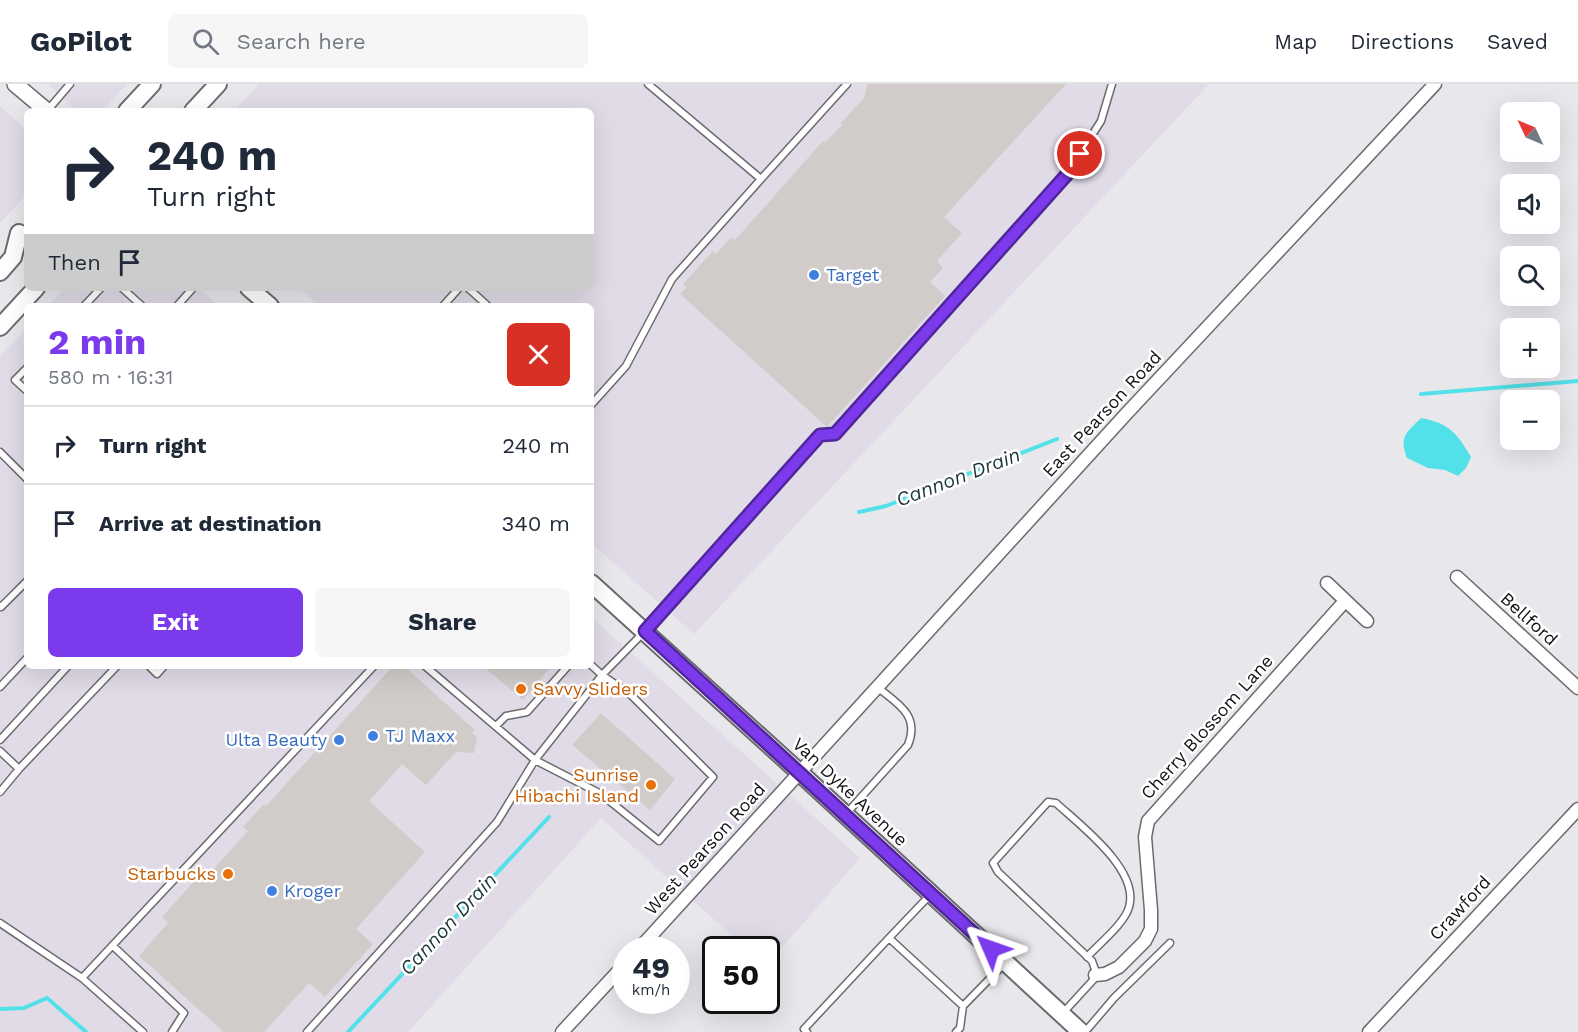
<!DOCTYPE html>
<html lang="en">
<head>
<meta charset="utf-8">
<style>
  :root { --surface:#fff; --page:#f6f6f7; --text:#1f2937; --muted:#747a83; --line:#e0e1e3; --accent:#7c3aed }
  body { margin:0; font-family:"Work Sans",sans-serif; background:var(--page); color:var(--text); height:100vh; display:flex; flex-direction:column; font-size:22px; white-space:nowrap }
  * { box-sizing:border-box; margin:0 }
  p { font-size:20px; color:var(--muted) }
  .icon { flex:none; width:33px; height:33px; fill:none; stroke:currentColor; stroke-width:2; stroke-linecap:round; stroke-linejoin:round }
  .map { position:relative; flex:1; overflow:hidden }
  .panel { position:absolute; left:24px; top:219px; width:570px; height:366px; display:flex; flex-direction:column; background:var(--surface); border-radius:9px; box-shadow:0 6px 24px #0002 }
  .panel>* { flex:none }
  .banner { position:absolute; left:24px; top:24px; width:570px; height:183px; border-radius:9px; box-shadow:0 6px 24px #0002; background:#fff; color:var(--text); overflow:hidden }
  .needle { width:39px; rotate:314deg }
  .fabs { position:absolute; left:1500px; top:18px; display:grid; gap:12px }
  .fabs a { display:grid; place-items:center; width:60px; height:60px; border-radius:9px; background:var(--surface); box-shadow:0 6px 24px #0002; font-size:30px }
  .speed { position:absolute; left:612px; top:852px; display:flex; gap:12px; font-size:30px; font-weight:700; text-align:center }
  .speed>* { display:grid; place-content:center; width:78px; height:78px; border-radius:50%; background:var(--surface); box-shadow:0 6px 24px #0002; line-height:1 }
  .speed small { font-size:15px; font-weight:400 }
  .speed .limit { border:3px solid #111; border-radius:9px; background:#fff; color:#111 }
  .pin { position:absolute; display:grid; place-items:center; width:51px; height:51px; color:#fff; margin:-26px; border:3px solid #fff; border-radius:50%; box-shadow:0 2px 6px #0007 }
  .me { position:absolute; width:66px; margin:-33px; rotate:313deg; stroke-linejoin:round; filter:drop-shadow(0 0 4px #0008) }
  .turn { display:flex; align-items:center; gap:21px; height:126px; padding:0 24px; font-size:27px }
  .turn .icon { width:78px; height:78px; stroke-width:2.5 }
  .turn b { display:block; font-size:42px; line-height:51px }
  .then { display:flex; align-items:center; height:57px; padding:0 24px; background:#0003; gap:12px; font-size:22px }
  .round { display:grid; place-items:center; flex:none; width:63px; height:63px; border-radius:9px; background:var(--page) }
  .headline { display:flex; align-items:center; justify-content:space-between; height:102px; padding:0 24px }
  h1 { font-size:36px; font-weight:700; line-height:45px; color:var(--accent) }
  .cta { display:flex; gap:12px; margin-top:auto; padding:12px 24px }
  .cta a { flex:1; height:69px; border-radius:9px; background:var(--accent); color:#fff; font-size:24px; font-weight:700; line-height:69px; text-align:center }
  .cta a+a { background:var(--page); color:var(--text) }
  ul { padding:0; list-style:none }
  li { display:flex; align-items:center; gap:18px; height:78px; padding:0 24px; border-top:2px solid var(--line) }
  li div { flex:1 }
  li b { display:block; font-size:22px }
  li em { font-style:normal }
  header { display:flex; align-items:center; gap:36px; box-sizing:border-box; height:84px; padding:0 30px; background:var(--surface); border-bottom:2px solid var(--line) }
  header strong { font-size:28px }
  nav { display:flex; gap:33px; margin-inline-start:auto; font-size:21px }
  .search { width:420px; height:54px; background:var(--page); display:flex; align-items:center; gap:15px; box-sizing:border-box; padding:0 21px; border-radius:9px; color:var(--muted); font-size:22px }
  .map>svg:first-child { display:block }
  .built { fill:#e0dbe7 }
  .water { fill:#53e1e9 }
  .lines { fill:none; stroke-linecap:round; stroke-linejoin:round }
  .stream { stroke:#53e1e9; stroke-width:4 }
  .building { fill:#d1ccc9 }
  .service-casing { stroke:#6c6a6e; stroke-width:9 }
  .minor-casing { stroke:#6c6a6e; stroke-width:15 }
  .tertiary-casing { stroke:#6c6a6e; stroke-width:18 }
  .secondary-casing { stroke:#6c6a6e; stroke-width:20 }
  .service { stroke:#fff; stroke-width:6 }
  .minor { stroke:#fff; stroke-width:12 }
  .tertiary { stroke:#fff; stroke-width:15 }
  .secondary { stroke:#fff; stroke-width:16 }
  .route-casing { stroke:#51269a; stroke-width:15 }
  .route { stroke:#7c3aed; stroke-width:10 }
  .shop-dot { fill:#3f7fe0; stroke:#fff; stroke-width:2 }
  .food-dot { fill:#e8710a; stroke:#fff; stroke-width:2 }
  .labels { text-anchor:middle; stroke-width:5; stroke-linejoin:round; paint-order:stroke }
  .shop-label { font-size:18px; fill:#366cbe; stroke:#fff; text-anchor:start }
  .street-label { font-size:18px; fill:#141315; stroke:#fff }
  .food-label { font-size:18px; fill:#c56008; stroke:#fff; text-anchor:end }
  .water-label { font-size:20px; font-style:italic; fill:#1e3637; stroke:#fff }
</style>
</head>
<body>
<header>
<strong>GoPilot</strong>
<div class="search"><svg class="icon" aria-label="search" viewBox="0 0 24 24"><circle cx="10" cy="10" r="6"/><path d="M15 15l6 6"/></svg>Search here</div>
<nav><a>Map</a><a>Directions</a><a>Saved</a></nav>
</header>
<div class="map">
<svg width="1578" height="948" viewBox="0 0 1578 948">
  <rect width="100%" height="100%" fill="#e8e7ec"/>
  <!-- built -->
  <path class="built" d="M48 0H127L102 27H77Z
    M259 0H1209L694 550 591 459V222H320L300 204H591V27H234Z
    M0 22 27 47V110L0 139Z
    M65 204H198L219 222H48Z
    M27 244V582H591V533L860 774 767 881 766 866 747 865 601 734 408 948H0V272Z"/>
  <!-- water -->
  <path class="water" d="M1421 334C1449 339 1457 349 1471 373L1466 384 1458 392 1445 386 1428 384 1407 374C1399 352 1406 349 1421 334Z"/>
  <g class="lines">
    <!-- stream -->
    <path class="stream" d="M1421 310 1578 297
      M859 428 886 422 1057 355
      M0 925 24 924 47 914 86 948
      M348 948 549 733"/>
  </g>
  <!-- building -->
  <path class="building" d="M868 0H1066L944 133 962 149 937 177 943 184 930 198 945 212 827 343 680 210 687 203 683 200 713 167 716 170 731 153 735 156 823 57 825 59 842 41 841 39 864 14Z
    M393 582H404L475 646 472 649 477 653 474 669 456 668 426 701 402 680 369 717 425 768 356 845 373 860 325 913 309 899 264 948H224L139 872 168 839 162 833 205 785 210 789 248 747 243 743 264 720 266 722Z
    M483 582H545L549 585 523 616Z
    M601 629 675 695 650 726 572 661Z"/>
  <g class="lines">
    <defs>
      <path id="service" d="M47 27 70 0
        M761 95 847 0
        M122 204 142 222
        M468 204 488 222
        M84 222 101 204
        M177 222 193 204
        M443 222 459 204
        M27 284 15 296 27 307
        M591 321 626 282 672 195 761 95 648 0
        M0 368 27 395
        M0 522 1 523 27 497
        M149 582 157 590 164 582
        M425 582 535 676 602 591 591 581
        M0 603 27 574
        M496 642 506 632 527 628 568 582
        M0 656 68 582
        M0 667 19 685 0 708
        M19 685 117 582
        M846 730 908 661C920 631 898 620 877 603
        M0 839 82 894 143 948
        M889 854 930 811
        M113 862 184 929 172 948
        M82 894 374 582
        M1062 930 1095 894 1096 888 1092 877 998 788 993 779 1048 718 1056 719C1080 741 1140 786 1129 823 1125 839 1099 860 1087 873
        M307 948 497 738 535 676 601 710 659 757 713 693 632 612 602 591 645 547 820 351 835 350 1069 87 1101 37 1112 0
        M807 948 804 945 889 854 963 922
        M956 948 960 944 963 922 1005 879
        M1085 948 1114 914 1170 859"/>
      <path id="minor" d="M1457 493 1578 604
        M1327 499 1367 537
        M638 866 1127 329 1435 0
        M1095 891 1105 890 1119 883 1145 857 1151 845V826L1145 753 1148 737 1345 517
        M562 948 626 879
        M1369 948 1578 725"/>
      <path id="tertiary" d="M15 0 47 27"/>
      <path id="secondary" d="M127 27 152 0
        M193 27 218 0
        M0 188 13 173 19 149
        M249 204 270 222
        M0 243 36 204
        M591 499 799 688 1081 948"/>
    </defs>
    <!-- service casing -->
    <use href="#service" class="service-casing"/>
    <!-- minor casing -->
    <use href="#minor" class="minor-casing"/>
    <!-- tertiary casing -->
    <use href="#tertiary" class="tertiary-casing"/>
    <!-- secondary casing -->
    <use href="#secondary" class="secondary-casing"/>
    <!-- service -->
    <use href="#service" class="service"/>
    <!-- minor -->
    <use href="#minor" class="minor"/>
    <!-- tertiary -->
    <use href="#tertiary" class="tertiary"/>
    <!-- secondary -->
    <use href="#secondary" class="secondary"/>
  </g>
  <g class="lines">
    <defs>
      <path id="route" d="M991 865 645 547 820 351 835 350 1070 87 1080 70"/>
    </defs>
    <!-- route casing -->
    <use href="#route" class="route-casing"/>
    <!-- route -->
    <use href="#route" class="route"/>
  </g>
  <!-- markers -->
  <g class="shop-dot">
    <circle cx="814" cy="191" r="6"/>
    <circle cx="373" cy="652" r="6"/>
    <circle cx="339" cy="656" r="6"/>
    <circle cx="272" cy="807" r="6"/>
  </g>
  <g class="food-dot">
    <circle cx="521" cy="605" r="6"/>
    <circle cx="651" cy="701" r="6"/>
    <circle cx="228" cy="790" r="6"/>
  </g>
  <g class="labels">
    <!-- shop labels -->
    <g class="shop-label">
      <text x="826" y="197">Target</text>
      <text x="385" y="658">TJ Maxx</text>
      <text x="327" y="662" text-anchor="end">Ulta Beauty</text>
      <text x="284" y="813">Kroger</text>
    </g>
    <!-- street labels -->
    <g class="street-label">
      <text transform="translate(1102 330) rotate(-47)" y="6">East Pearson Road</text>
      <text transform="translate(1529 535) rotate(42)" y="6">Bellford</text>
      <text transform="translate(1207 643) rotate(-48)" y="6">Cherry Blossom Lane</text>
      <text transform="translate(850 708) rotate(43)" y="6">Van Dyke Avenue</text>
      <text transform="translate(705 765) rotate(-48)" y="6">West Pearson Road</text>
      <text transform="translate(1460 824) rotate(-47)" y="6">Crawford</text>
    </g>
    <!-- food labels -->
    <g class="food-label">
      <text x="533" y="611" text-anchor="start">Savvy Sliders</text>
      <text x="639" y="697">Sunrise<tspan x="639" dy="21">Hibachi Island</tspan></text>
      <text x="216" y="796">Starbucks</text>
    </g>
    <!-- water labels -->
    <g class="water-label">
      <text transform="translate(958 393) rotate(-21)" y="7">Cannon Drain</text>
      <text transform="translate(448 840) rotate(-47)" y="7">Cannon Drain</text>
    </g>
  </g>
</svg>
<div class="fabs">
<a><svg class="needle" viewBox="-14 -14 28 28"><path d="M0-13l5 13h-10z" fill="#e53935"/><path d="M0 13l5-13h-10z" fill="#747a83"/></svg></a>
<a><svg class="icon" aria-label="sound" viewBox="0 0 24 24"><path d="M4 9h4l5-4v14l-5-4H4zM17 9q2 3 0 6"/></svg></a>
<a><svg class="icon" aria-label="search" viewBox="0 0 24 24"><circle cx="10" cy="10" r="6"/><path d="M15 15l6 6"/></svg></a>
<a>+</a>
<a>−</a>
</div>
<div class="speed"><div>49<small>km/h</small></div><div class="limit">50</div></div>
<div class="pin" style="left:1080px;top:70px;background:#d93025"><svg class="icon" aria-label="arrive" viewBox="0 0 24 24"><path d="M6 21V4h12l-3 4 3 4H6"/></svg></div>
<svg class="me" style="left:991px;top:865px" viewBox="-20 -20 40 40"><path d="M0-17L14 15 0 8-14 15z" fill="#7c3aed" stroke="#fff" stroke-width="4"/></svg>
<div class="banner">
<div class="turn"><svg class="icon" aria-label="right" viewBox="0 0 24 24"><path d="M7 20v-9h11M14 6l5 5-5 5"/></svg><div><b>240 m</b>Turn right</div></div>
<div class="then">Then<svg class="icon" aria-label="arrive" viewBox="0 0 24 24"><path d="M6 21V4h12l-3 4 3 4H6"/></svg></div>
</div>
<section class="panel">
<div class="headline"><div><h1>2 min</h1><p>580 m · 16:31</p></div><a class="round" style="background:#d93025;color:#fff"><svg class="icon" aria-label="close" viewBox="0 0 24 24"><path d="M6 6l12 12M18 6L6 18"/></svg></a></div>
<ul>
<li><svg class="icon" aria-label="right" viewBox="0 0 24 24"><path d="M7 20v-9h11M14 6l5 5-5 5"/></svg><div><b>Turn right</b></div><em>240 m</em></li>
<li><svg class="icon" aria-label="arrive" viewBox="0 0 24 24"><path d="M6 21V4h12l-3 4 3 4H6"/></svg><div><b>Arrive at destination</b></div><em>340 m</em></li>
</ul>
<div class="cta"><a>Exit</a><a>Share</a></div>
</section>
</div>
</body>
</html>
